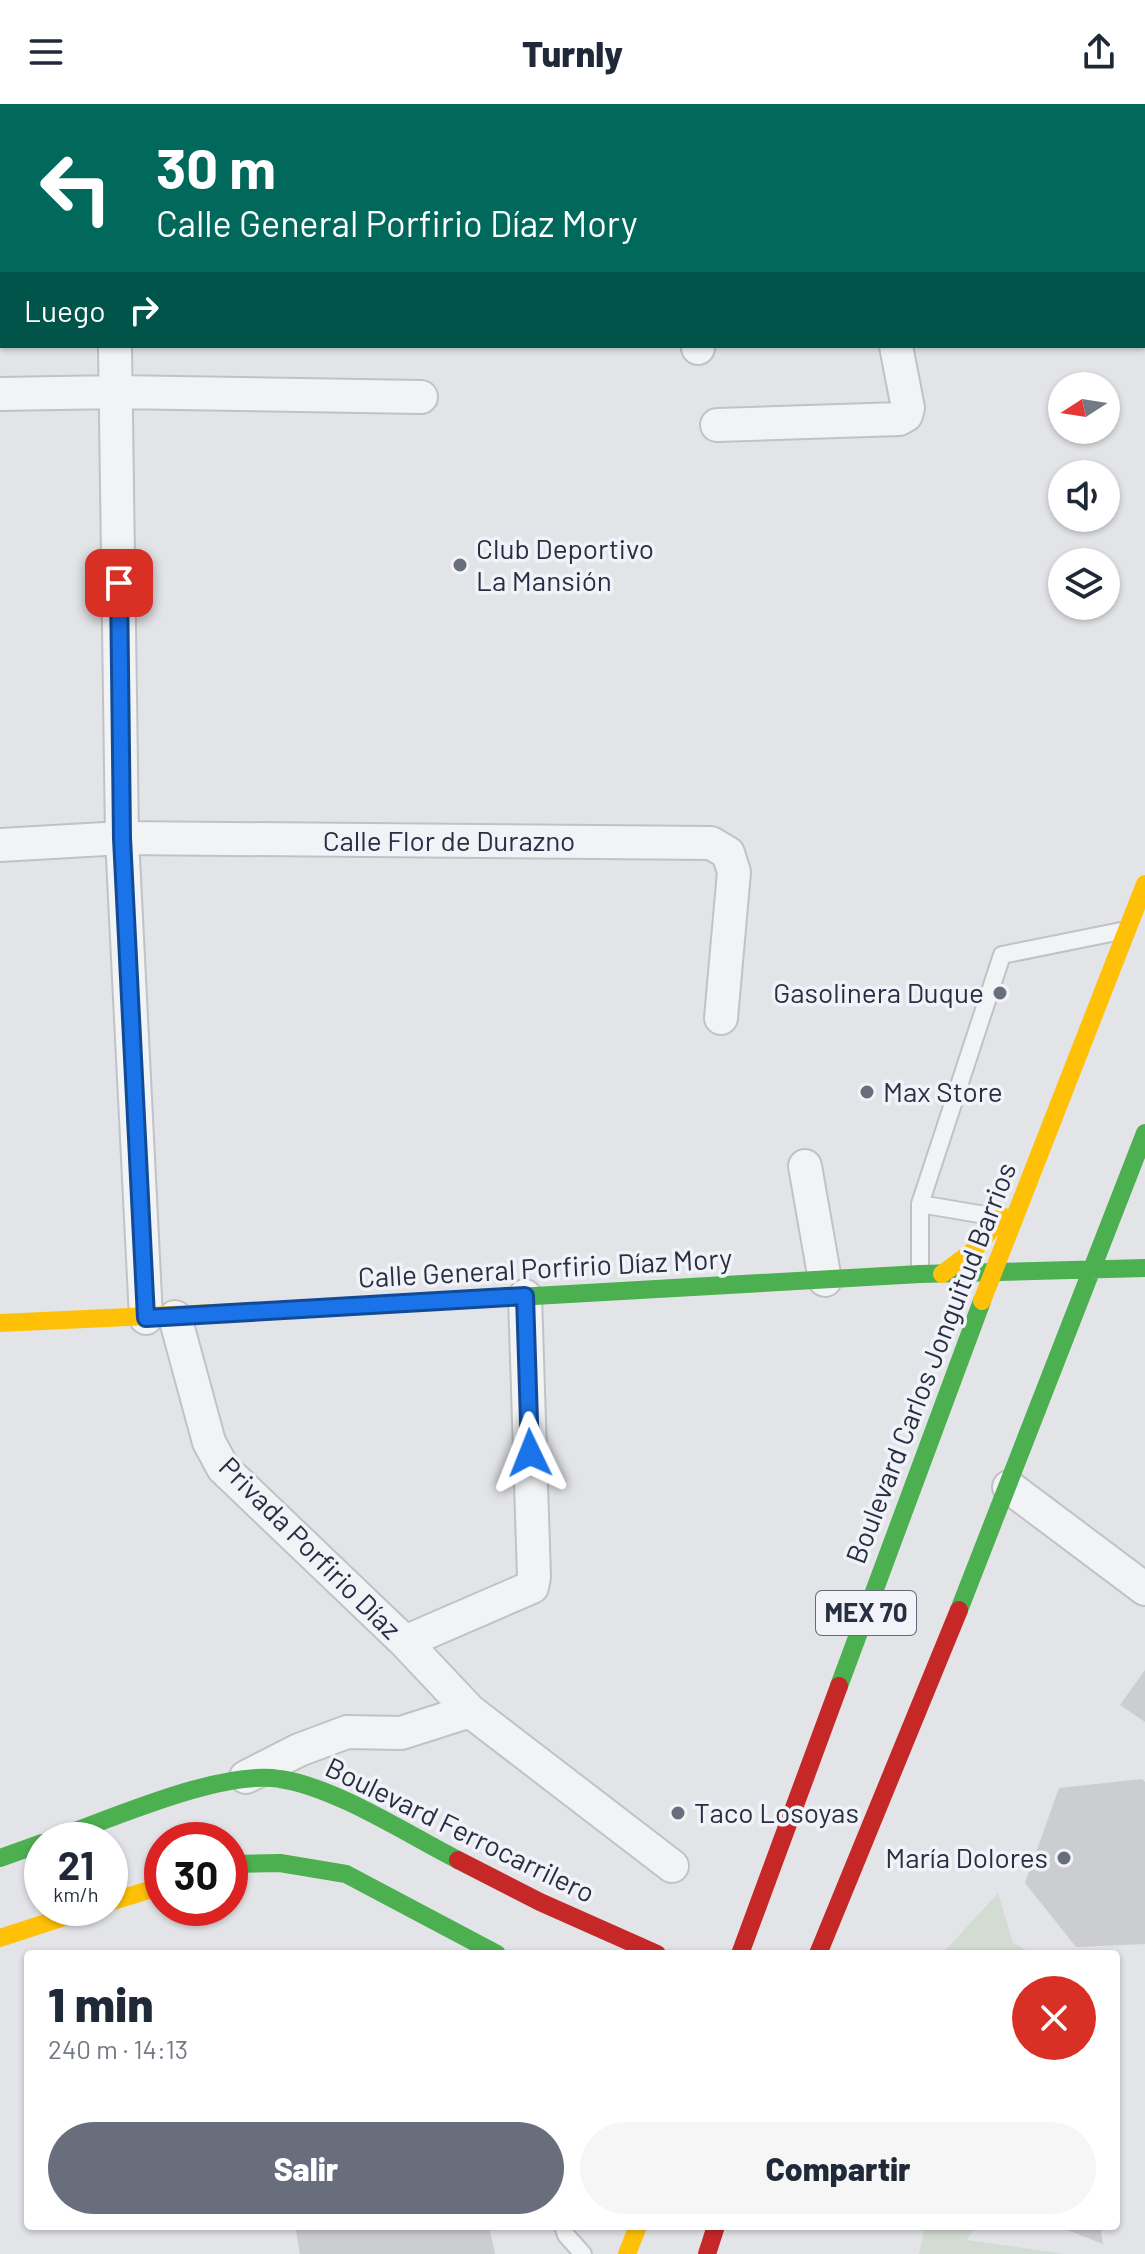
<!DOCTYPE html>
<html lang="es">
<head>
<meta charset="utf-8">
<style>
  :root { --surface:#fff; --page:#f6f6f7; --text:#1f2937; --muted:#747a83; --accent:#696e7d }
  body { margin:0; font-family:Barlow,sans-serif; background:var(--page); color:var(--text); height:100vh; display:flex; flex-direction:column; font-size:30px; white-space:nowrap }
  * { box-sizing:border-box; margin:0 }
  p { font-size:26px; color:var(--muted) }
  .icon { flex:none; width:44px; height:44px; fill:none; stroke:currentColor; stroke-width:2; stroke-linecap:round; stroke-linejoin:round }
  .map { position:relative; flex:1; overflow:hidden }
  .details { position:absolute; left:24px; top:1846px; width:1096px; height:280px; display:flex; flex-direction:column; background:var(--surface); border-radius:8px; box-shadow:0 2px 6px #0004 }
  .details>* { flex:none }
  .top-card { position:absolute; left:0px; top:0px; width:1146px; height:244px; box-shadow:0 2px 6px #0004; background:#00695c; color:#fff; overflow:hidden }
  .needle { width:52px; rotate:258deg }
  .controls { position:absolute; left:1048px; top:268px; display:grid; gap:16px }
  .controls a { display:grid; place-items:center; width:72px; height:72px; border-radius:50%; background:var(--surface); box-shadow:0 2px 6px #0004; font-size:40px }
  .speed { position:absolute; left:24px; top:1718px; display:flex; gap:16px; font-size:40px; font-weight:700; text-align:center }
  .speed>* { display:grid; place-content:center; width:104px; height:104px; border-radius:50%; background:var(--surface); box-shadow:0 2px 6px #0004; line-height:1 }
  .speed small { font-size:20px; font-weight:400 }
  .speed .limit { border:12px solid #d22; background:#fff; color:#111 }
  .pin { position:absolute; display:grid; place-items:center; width:68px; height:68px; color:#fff; margin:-34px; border-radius:16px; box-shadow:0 4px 12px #0006 }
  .me { position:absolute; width:88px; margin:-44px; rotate:358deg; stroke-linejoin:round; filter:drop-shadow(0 0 6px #0008) }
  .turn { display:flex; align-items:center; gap:28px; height:168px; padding:0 24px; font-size:36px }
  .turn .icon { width:104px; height:104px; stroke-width:2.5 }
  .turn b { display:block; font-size:56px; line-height:68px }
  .then { display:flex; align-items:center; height:76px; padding:0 24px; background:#0003; gap:16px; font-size:30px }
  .round { display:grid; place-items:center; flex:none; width:84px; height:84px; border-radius:42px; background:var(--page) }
  .overview { display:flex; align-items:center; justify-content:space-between; height:136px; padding:0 24px }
  h1 { font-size:48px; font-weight:800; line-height:60px }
  .cta { display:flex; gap:16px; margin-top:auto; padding:16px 24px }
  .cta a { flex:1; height:92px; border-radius:48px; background:var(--accent); color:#fff; font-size:32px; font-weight:800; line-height:92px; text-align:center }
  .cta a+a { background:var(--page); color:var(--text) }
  header { display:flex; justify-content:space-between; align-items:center; height:104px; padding:0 24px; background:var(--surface); font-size:36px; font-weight:800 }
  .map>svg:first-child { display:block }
  .green { fill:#d2dcd3 }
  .building { fill:#cbcdd1 }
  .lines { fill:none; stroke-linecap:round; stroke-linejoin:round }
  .lane-casing { stroke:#c1c2c6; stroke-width:20 }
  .street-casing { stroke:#c1c2c6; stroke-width:36 }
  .lane { stroke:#f2f3f5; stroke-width:16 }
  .street { stroke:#f2f3f5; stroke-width:32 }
  .fast { stroke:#4caf50; stroke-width:18 }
  .slow { stroke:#ffc107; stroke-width:18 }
  .jam { stroke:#c62828; stroke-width:18 }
  .route-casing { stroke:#114b97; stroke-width:20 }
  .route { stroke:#1a73e8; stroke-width:14 }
  .poi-dot { fill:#696e7d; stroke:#f1f3f8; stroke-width:3 }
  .labels { text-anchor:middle; stroke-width:7; stroke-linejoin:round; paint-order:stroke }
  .shield { fill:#f1f3f8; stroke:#646a79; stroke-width:2 }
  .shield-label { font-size:26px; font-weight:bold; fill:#282f43 }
  .poi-label { font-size:28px; fill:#282f43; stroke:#f1f3f8; text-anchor:start }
  .street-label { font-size:28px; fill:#282f43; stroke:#f1f3f8 }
</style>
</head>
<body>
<header><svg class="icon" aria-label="menu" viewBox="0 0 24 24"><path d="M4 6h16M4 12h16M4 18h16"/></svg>Turnly<svg class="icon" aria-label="share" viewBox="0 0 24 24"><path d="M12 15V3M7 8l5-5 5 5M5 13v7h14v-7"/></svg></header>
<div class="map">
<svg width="1145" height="2150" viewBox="0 0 1145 2150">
  <rect width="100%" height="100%" fill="#e3e4e8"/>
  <!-- green -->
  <path class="green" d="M998 1789 1013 1839 1034 1850H942Z
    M925 2122H976L967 2136 1064 2150H919Z"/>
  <!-- building -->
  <path class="building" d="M1145 1566V1618L1120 1601Z
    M1142 1675 1145 1678V1840L1076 1843 1025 1779 1059 1684Z
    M295 2122H489L495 2150H300Z
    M1057 2122H1100L1103 2140Z"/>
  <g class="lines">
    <defs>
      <path id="lane" d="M920 1100 997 1113
        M920 1169V1100L1002 851 1121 827
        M563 2122 566 2131 583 2150"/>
      <path id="street" d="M111 0V2
        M686 0V2
        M115 242 122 734 146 1214
        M698 242V244
        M0 290 116 288 421 293
        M717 321 899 315 906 311 908 304 896 242
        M0 741 122 734 711 739 728 749 734 768 721 914
        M805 1062 825 1176
        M175 1213 209 1338 223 1364 405 1538 470 1607 672 1762
        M1009 1383 1145 1485
        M405 1538 532 1483 534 1473 525 1192
        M246 1673 299 1646 347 1628 401 1629 470 1607"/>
    </defs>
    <!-- lane casing -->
    <use href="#lane" class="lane-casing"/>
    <!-- street casing -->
    <use href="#street" class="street-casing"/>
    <!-- lane -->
    <use href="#lane" class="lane"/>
    <!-- street -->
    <use href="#street" class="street"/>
    <!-- fast -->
    <path class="fast" d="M322 1204 920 1170 1145 1164
      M959 1506 1145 1029
      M839 1582 982 1197
      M51 1736C109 1716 221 1665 280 1675 335 1683 407 1730 458 1756
      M0 1754 42 1739
      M230 1760 280 1759 346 1770 497 1850"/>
    <!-- slow -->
    <path class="slow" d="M942 1170 973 1147 1002 1112
      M982 1197 1145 780
      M0 1219 322 1204
      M110 1798 162 1782
      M0 1834 92 1804
      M627 2150 638 2122"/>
    <!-- jam -->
    <path class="jam" d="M458 1756 540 1798 657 1850
      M740 1850 839 1582
      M818 1850 959 1506
      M707 2150 716 2122"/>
  </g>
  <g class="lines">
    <defs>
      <path id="route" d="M119 479 122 734 146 1214 525 1192 530 1349"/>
    </defs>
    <!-- route casing -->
    <use href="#route" class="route-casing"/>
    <!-- route -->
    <use href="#route" class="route"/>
  </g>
  <!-- markers -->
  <g class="poi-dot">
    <circle cx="460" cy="461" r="8"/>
    <circle cx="1000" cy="889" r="8"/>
    <circle cx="867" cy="988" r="8"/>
    <circle cx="678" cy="1709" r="8"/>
    <circle cx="1064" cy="1754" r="8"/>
  </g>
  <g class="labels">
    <!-- shield labels -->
    <rect class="shield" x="816" y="1487" width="100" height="44" rx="6"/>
    <g class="shield-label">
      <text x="866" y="1518">MEX 70</text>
    </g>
    <!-- poi labels -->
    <g class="poi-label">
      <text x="476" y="455">Club Deportivo<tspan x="476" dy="32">La Mansión</tspan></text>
      <text x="984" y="899" text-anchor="end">Gasolinera Duque</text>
      <text x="883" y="998">Max Store</text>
      <text x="694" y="1719">Taco Losoyas</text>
      <text x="1048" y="1764" text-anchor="end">María Dolores</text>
    </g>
    <!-- street labels -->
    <g class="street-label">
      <text x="449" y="747">Calle Flor de Durazno</text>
      <text transform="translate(545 1164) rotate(-3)" y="10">Calle General Porfirio Díaz Mory</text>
      <text transform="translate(931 1259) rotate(-69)" y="10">Boulevard Carlos Jonguitud Barrios</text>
      <text transform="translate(310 1444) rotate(45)" y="10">Privada Porfirio Díaz</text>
      <text transform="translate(460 1726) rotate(26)" y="10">Boulevard Ferrocarrilero</text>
    </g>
  </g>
</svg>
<div class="controls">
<a><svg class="needle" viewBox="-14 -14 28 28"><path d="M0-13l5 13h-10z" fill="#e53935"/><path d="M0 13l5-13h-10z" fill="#747a83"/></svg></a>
<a><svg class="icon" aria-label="sound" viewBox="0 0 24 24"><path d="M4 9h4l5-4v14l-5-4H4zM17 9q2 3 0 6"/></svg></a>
<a><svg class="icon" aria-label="layers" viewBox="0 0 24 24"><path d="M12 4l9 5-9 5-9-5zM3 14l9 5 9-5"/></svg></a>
</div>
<div class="speed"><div>21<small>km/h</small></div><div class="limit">30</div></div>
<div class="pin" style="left:119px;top:479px;background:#d93025"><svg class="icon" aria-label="arrive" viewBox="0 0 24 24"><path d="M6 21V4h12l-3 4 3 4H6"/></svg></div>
<svg class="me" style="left:530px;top:1349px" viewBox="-20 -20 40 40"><path d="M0-17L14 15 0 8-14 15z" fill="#1a73e8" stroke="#fff" stroke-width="4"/></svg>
<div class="top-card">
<div class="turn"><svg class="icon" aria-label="left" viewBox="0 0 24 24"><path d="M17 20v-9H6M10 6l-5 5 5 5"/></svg><div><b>30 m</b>Calle General Porfirio Díaz Mory</div></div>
<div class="then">Luego<svg class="icon" aria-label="right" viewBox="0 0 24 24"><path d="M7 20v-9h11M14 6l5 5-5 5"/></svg></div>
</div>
<section class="details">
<div class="overview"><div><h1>1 min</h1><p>240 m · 14:13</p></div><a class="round" style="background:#d93025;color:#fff"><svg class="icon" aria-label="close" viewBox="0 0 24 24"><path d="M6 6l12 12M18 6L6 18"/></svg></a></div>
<div class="cta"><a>Salir</a><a>Compartir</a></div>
</section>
</div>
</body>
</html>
